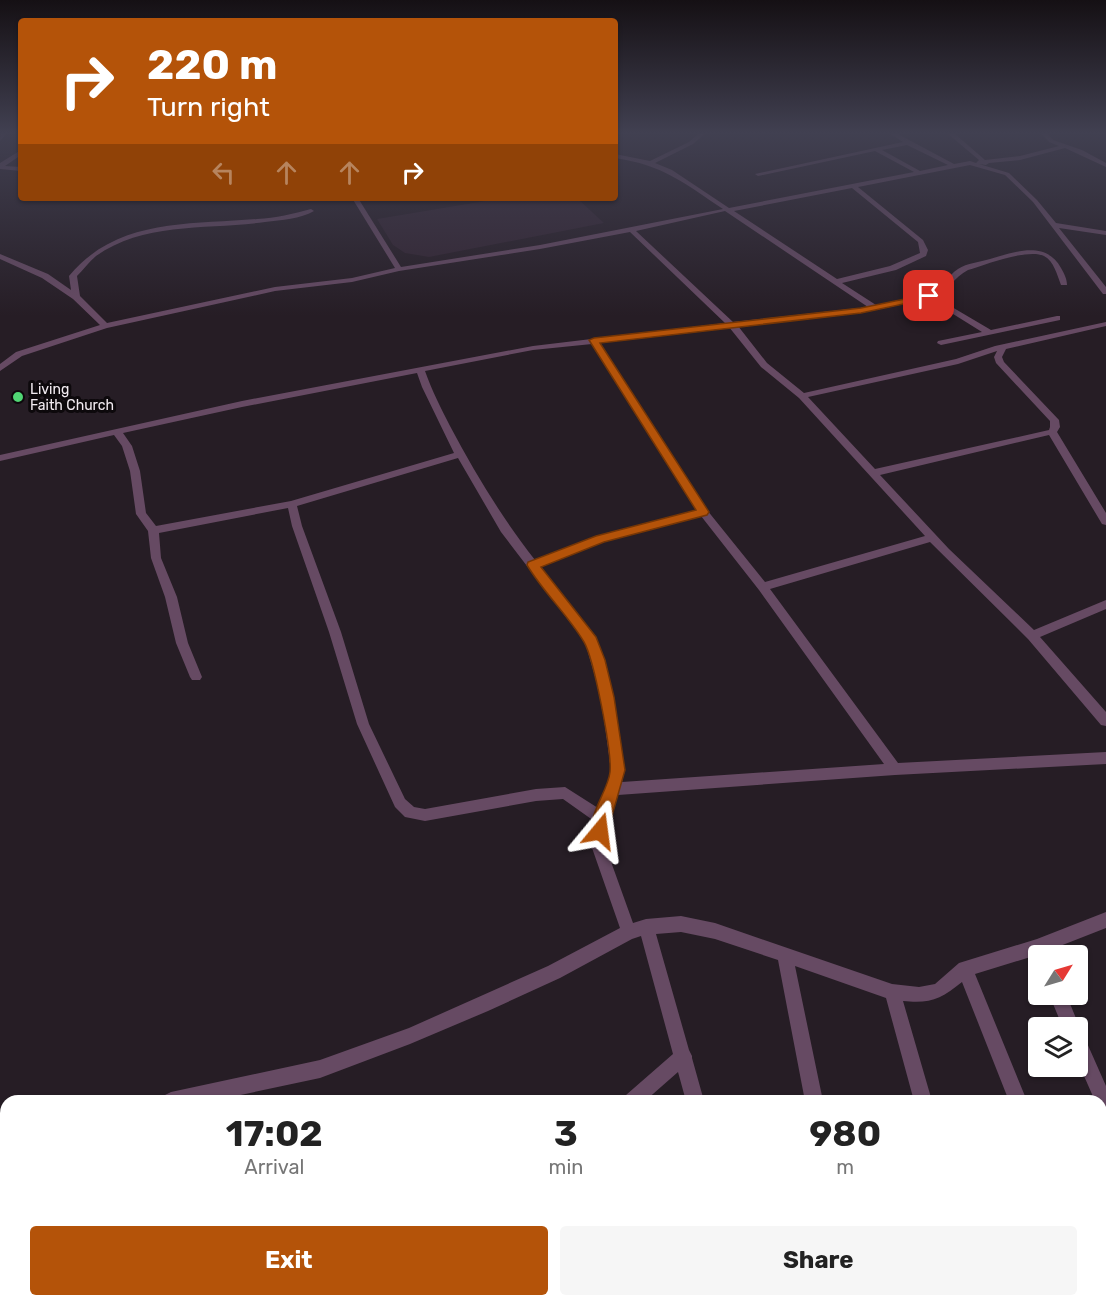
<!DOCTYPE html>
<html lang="en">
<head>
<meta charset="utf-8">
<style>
  :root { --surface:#fff; --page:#f6f6f6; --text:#222; --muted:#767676; --accent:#b45309 }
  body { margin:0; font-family:Rubik,sans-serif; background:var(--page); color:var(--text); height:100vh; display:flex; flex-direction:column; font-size:22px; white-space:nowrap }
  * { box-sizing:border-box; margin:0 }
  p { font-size:20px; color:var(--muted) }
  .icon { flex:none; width:33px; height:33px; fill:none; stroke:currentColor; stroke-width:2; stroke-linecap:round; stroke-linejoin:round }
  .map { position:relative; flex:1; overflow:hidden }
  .side { position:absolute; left:0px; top:1095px; width:1107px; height:212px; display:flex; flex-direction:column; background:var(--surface); border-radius:18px 18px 0 0; box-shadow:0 2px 4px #0004 }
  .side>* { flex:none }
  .guide { position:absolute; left:18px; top:18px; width:600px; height:183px; border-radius:6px; box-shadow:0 2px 4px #0004; background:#b45309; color:#fff; overflow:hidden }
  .needle { width:39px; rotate:53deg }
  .buttons { position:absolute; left:1028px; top:945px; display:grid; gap:12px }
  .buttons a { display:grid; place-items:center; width:60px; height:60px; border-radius:6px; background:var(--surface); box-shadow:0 2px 4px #0004; font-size:30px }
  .pin { position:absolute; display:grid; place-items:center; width:51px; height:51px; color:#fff; margin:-26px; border-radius:12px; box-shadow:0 3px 9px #0006 }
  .me { position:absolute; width:66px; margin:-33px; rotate:16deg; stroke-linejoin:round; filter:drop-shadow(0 0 4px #0008) }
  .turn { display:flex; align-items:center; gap:21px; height:126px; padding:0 30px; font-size:27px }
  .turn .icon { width:78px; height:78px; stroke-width:2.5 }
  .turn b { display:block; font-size:42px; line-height:51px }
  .lanes { display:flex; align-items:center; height:57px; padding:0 30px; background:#0003; justify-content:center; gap:30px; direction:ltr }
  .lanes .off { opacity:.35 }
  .eta { display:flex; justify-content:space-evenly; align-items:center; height:102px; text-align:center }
  .eta b { font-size:36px; font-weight:700; line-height:42px }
  .button { display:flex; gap:12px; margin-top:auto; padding:12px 30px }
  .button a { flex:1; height:69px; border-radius:6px; background:var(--accent); color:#fff; font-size:24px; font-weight:700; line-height:69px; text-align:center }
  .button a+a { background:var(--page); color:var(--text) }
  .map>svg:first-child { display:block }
  .built { fill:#322431 }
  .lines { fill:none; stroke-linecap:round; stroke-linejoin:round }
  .minor { fill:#664a63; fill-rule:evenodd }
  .route { fill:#b45309; stroke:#753606; stroke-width:1.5 }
  .poi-dot { fill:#50d674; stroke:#0d090c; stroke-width:2 }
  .labels { text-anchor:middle; stroke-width:6; stroke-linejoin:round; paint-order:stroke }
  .far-poi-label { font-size:14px; fill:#f3ecf2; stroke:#0d090c; text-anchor:start }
</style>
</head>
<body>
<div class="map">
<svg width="1106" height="1306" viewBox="0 0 1106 1306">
  <rect width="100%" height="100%" fill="#261d25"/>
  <!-- built -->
  <path class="built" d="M503 198H577L604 223 429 257 405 253 393 245 377 219Z"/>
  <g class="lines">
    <!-- minor -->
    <path class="minor" d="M1 133H7L0 141Z
      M699 133H706L693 144 655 163 672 170 729 208 914 172 875 151 758 176 755 174 903 142 889 133H896L954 164 970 161 976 163 979 160 947 133H954L985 160 1020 156 1059 146 1049 142 1041 133H1047L1053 140 1082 150 1106 163V167L1065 148 1020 160 989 163 986 165 979 164 1009 173 1037 200 1056 223 1106 231V235L1059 228 1106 287V294H1103L1033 202 1005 175 970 165 858 187 923 240 928 250 926 256 896 270 842 283 876 305C895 302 914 300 931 293 944 288 947 276 958 269 967 263 980 262 990 259 1014 252 1046 240 1061 268 1064 273 1067 279 1067 285H1061C1057 275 1054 261 1044 256 1028 248 985 265 968 270 954 277 949 290 935 297L991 330 1057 316H1060V320L941 345 937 343 938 341 982 332 929 299 875 310 738 326 767 363 804 393 956 359 995 346 1106 322V326L1006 349 1002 357 1004 362 1059 420 1060 427 1057 432 1106 513V525L1102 524 1049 435 880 475 949 549 1034 630 1106 600V609L1040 637 1106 712V726L1101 725 1028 639 930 542 770 589 898 763 1106 752V764L895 775 618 795 608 818 605 845 633 923 646 919 681 916 715 923 892 984 919 987 935 984 959 963 1037 939 1106 912V928L1037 955 975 974 1027 1101H1009L962 982C941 999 930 1004 903 1001L932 1101H914L886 998 795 966 823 1101H805L778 960 715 939 681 932 656 934 689 1050 692 1056V1058L704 1101H686L678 1072 645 1101H623L626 1095 673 1054 641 936 632 939 560 978 488 1011 410 1044 320 1078 212 1101H162L165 1095 171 1092 320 1060 409 1028 548 966 620 928 591 845 594 821 563 799 536 801 425 821 405 817 395 807 357 724 329 632 292 526 288 508 159 533 161 558 177 597 188 643 202 677 200 680H192L190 677 176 643 165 597 151 558 148 531 136 514 130 471 122 446 114 435 0 461V455L242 401 533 346 725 323 630 232 540 249 399 271 352 282 275 291 107 328 22 356 0 371V364L16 352 100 325 73 299 42 278 0 259V254L48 274 71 290 69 276C117 218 189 225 257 219 276 218 293 214 311 209L314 211C300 219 282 220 265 222 209 230 145 221 96 256 89 262 83 270 77 276L80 296 107 323 275 287 352 278 395 268 352 198H358L401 267 540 245 723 209C684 183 663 165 615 158V154L650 161 689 142ZM907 145 948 165 920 171 882 150ZM852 188 918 242 920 253 890 266 837 279 734 211ZM725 211 868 307 733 322 636 231ZM729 327 761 367 799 398 925 536 765 582 707 510 600 343ZM592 344 697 510 597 536 535 560C502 518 475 473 450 426 441 408 432 391 425 371L533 350ZM997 351 994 357 996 363 1050 421V427L1049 430 875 469 808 397 958 364ZM417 373 422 387 454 453 291 501 156 526 146 513 140 471 132 446 123 433 242 407ZM458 458 501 532 585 642 601 697 611 770 607 789 598 808 565 787 536 789 425 809 414 807 405 799 369 724 341 632 302 526 297 506ZM701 516 759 590 884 764 622 782 625 770 613 697 597 641 540 567 604 542Z
      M21 150V155L5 166 21 167V171L0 169V163Z
      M1049 994H1066L1080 1028 1079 1032 1083 1034 1106 1086V1115L1101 1113V1101H1095L1077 1060V1028H1063Z
      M6 1127V1145L0 1147V1129Z
      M6 1287V1300H16L15 1306H0V1290Z
      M1101 1292 1106 1306H1087L1085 1300H1101Z
      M79 1300H114L112 1306H77Z
      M467 1300H487L488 1306H468Z
      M641 1300H670L668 1306H639Z
      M730 1300H750L751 1306H731Z
      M843 1300H863L864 1306H844Z
      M969 1300H989L990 1306H970Z"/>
  </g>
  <!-- sky -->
  <linearGradient id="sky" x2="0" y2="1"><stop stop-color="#151014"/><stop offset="0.42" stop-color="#414051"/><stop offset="1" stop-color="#414051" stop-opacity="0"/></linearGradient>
  <rect width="1106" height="316" fill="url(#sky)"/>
  <!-- route -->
  <path class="route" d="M929 294H932V298L861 313 600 343 709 512 707 515 604 542 541 567 596 637 605 660 614 697 625 770 606 837 600 839 594 837C585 817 608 792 610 772 612 752 594 659 584 642 568 615 543 592 527 565L528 562 596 536 696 510 589 340 594 338 861 308Z"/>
  <!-- markers -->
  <circle class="poi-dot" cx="18" cy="397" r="6"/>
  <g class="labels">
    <!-- far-poi labels -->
    <g class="far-poi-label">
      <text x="30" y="394">Living<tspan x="30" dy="16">Faith Church</tspan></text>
    </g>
  </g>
</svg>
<div class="buttons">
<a><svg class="needle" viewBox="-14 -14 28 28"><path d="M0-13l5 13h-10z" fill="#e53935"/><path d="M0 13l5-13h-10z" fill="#767676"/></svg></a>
<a><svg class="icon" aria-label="layers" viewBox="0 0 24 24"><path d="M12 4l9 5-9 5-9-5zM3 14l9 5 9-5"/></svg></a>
</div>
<div class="pin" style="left:929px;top:296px;background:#d93025"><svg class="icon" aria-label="arrive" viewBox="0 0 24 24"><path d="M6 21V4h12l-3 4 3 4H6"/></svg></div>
<svg class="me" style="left:600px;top:831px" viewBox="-20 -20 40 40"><path d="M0-17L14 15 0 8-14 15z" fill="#b45309" stroke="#fff" stroke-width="4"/></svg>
<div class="guide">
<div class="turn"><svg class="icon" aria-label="right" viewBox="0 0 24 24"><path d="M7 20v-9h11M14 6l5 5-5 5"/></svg><div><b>220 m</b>Turn right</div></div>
<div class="lanes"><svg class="icon off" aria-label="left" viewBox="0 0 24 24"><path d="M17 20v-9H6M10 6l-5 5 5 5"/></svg><svg class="icon off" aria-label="ahead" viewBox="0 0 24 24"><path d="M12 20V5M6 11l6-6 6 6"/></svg><svg class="icon off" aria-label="ahead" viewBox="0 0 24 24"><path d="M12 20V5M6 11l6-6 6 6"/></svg><svg class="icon" aria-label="right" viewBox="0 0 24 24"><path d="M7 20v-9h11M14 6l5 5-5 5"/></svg></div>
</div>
<section class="side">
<div class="eta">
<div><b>17:02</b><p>Arrival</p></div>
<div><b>3</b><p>min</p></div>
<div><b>980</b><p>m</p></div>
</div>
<div class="button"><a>Exit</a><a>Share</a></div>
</section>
</div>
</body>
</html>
